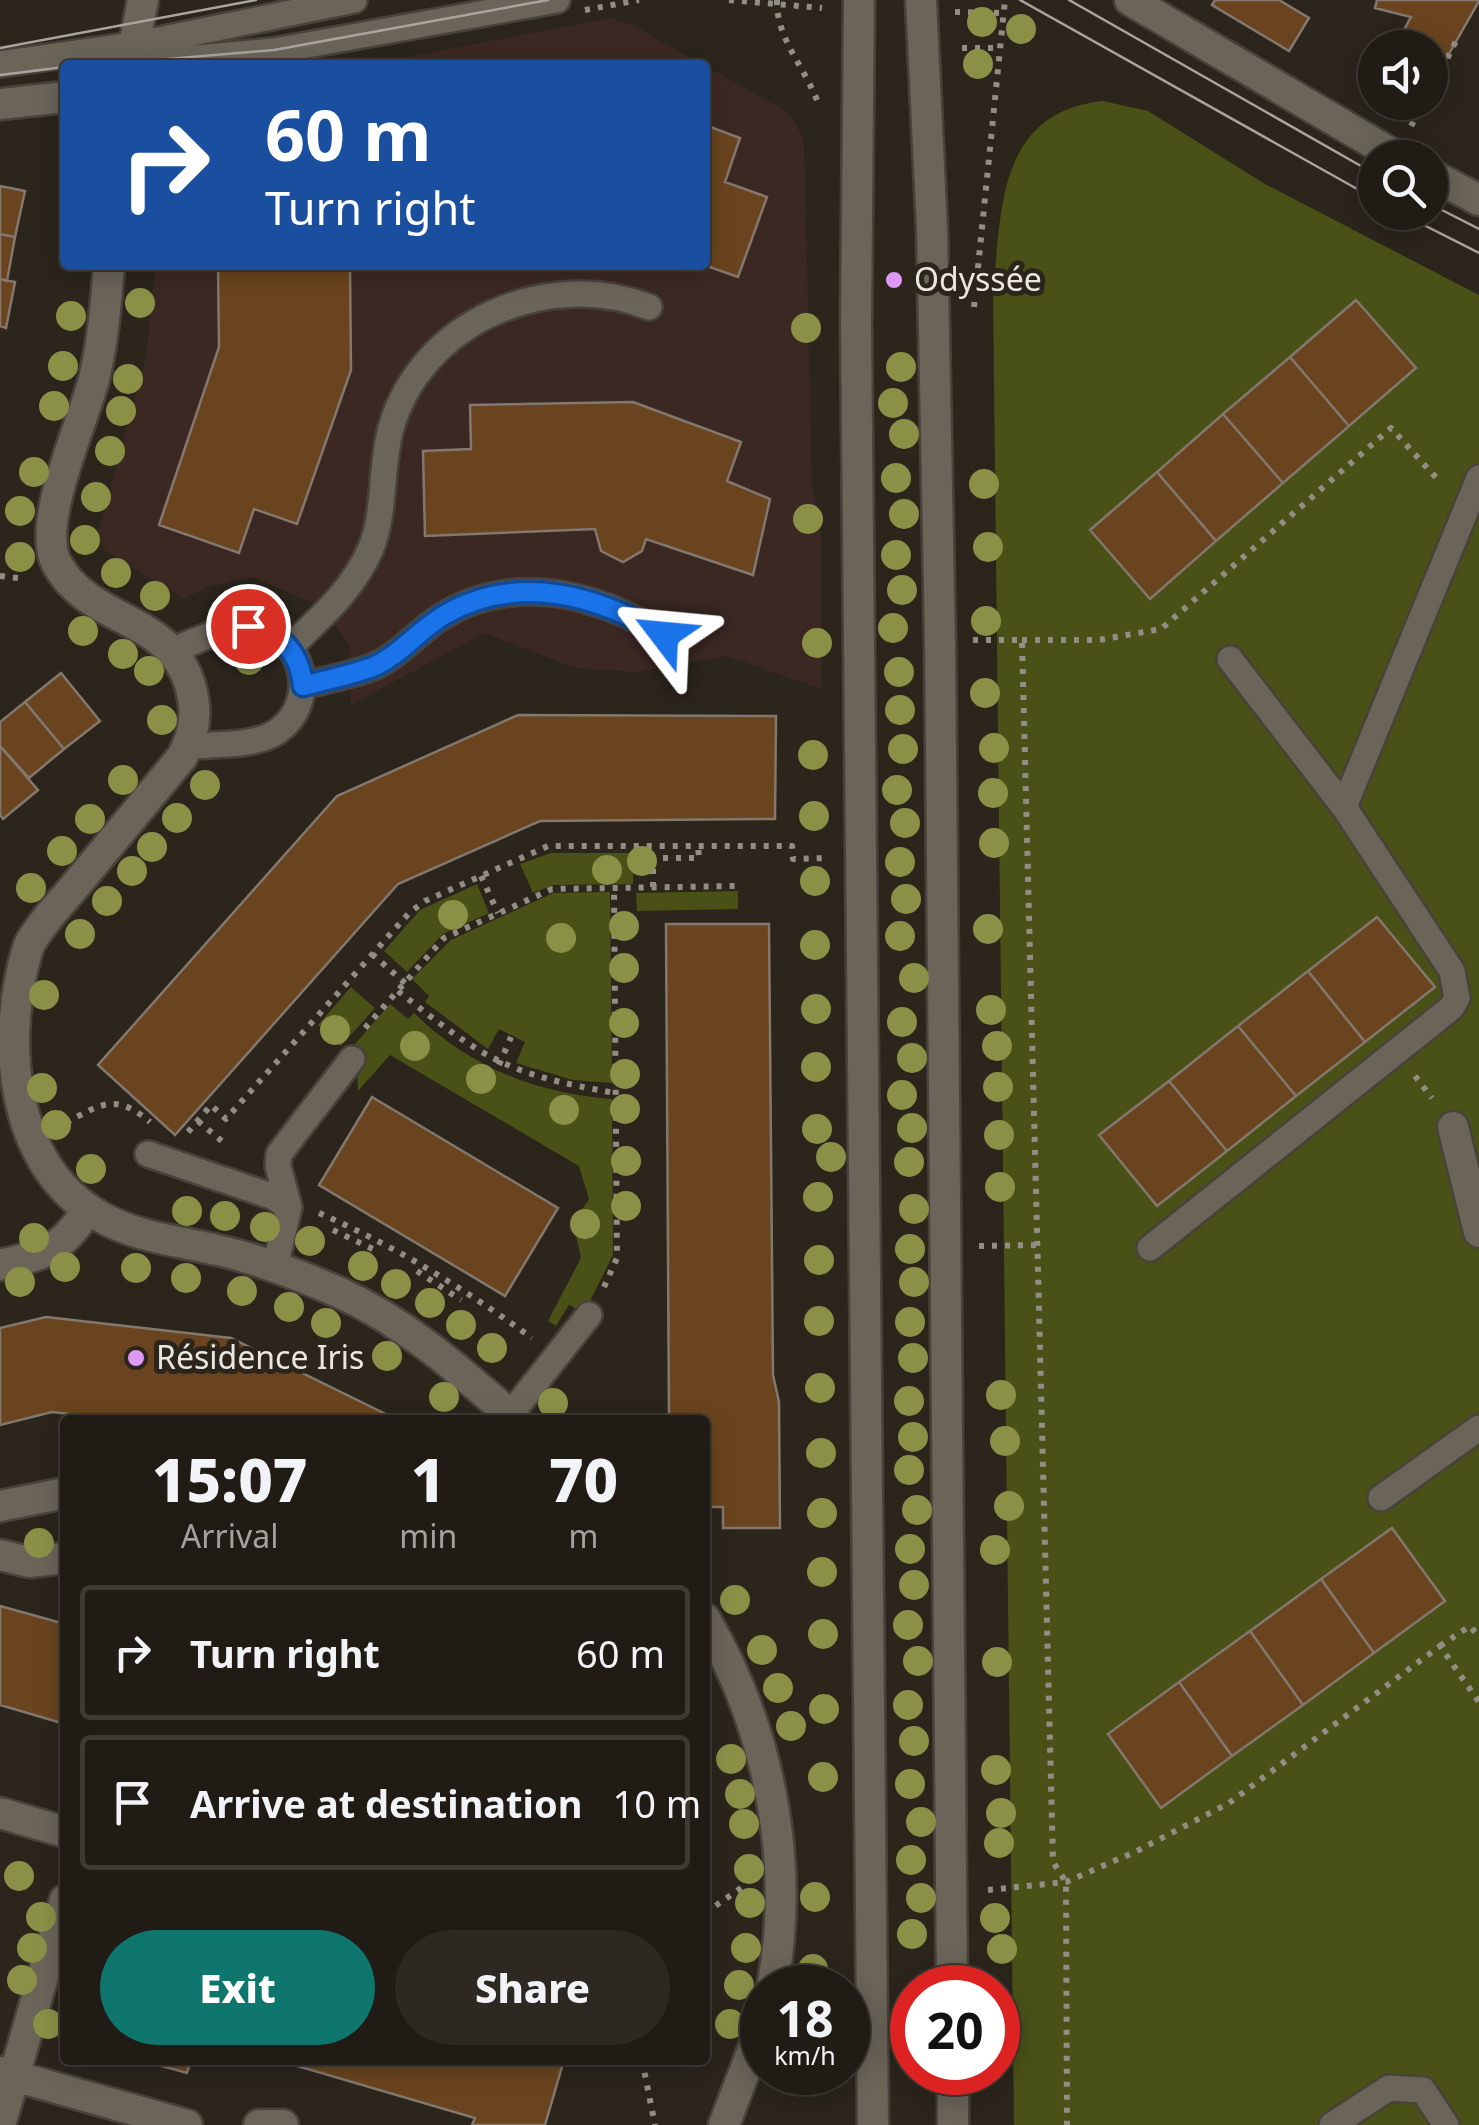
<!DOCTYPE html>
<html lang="en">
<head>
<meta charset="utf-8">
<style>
  :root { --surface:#201c15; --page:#2d2922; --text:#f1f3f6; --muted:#a2a1a0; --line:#3d3a34; --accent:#0f766e }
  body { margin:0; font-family:"Noto Sans",sans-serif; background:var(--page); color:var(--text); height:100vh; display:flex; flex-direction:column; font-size:38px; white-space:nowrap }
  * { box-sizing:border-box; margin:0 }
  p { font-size:32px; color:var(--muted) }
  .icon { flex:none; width:55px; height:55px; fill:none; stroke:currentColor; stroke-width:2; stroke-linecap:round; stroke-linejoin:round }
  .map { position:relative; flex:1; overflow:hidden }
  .panel { position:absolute; left:60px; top:1415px; width:650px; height:650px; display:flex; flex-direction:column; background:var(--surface); border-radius:10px; box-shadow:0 5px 25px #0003,0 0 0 2px var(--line) }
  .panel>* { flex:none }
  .banner { position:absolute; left:60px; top:60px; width:650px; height:210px; border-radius:10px; box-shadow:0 5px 25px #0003,0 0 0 2px var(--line); background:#1a4fa0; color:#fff; overflow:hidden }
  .controls { position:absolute; left:1358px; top:30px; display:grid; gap:20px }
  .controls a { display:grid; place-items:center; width:90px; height:90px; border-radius:50%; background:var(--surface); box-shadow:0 5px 25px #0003,0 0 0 2px var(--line); font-size:50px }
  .speed { position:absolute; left:740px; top:1965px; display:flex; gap:20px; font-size:50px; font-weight:700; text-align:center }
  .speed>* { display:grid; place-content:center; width:130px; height:130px; border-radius:50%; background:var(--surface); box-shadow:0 5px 25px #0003,0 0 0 2px var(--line); line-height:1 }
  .speed small { font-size:25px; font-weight:400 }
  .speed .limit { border:15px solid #d22; background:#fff; color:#111 }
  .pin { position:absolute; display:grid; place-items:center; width:85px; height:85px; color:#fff; margin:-42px; border:5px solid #fff; border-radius:50%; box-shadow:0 2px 10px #0007 }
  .me { position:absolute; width:110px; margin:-55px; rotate:299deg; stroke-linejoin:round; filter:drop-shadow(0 0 8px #0008) }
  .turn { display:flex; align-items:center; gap:35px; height:210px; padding:0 40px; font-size:45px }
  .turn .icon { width:130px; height:130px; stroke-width:2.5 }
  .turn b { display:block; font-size:70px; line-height:85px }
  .eta { display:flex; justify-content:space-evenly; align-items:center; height:170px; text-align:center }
  .eta b { font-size:60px; font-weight:800; line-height:70px }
  .action { display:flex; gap:20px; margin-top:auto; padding:20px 40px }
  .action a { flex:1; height:115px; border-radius:60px; background:var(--accent); color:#fff; font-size:40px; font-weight:800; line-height:115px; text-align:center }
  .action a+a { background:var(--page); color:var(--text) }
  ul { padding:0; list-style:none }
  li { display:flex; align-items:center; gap:30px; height:135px; margin:0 20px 15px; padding:0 20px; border:5px solid var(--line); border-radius:10px }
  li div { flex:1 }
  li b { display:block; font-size:38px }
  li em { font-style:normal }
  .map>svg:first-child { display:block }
  .commercial { fill:#3b2823 }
  .green { fill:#495117 }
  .building { fill:#6a441e; stroke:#82786f; stroke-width:2.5 }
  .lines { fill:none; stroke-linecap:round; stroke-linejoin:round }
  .lane-casing { stroke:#47423a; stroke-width:30 }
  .street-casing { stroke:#47423a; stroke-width:35 }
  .secondary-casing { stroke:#47423a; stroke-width:35 }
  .path { stroke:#928e86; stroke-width:6; stroke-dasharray:5 8; stroke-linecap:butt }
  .lane { stroke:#6a6459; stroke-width:25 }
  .street { stroke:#6a6459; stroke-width:30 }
  .secondary { stroke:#6a6459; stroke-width:30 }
  .tram { stroke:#a9a49d; stroke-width:2.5 }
  .tree { fill:#8a9147 }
  .route-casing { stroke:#114b97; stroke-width:25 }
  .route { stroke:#1a73e8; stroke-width:18 }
  .poi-dot { fill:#dd99f3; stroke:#2b251c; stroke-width:4 }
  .labels { text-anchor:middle; stroke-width:10; stroke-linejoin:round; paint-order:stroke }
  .poi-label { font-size:32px; fill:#eae6e0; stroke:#2b251c; text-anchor:start }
</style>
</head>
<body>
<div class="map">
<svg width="1479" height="2125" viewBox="0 0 1479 2125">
  <rect width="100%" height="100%" fill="#2b251c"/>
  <!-- commercial -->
  <path class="commercial" d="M610 18 635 26 702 65H366Z
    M705 66 779 107 793 118 804 142 812 484 821 532 822 689 727 656 636 672 575 668 484 633 351 705 350 645 319 606 253 577 210 586 183 599 103 549 98 533 146 357 155 265H705Z"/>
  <!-- green -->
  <path class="green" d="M1103 101 1148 111 1265 184 1479 295V2125H1014L993 296C1001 211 997 112 1103 101Z
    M551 853H633V884L553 885 533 893 520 864Z
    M477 884 489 913 443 934 407 972 384 951 420 910Z
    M738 891V909L637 911 636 893Z
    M610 892 612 1083 573 1080 516 1063 525 1042 499 1029 488 1049 425 1002 429 996 412 979 451 940 553 893Z
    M351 987 375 1008 341 1046 318 1025Z
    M390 1004 408 1019 414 1013C469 1067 536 1093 612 1099L613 1255 584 1313 569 1305 556 1326 548 1321 581 1258 573 1223 589 1199 579 1166 390 1055 358 1091 357 1069 347 1053Z"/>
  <!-- building -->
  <path class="building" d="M1215 0H1279L1309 18 1289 51 1212 5Z
    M1377 0H1479V1L1437 75 1430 71V48H1394L1411 17 1375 8Z
    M705 125 740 138 725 182 767 197 738 277 704 265Z
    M0 186 25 191 15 237 0 234Z
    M0 234 15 237 7 281 0 279Z
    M218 265H350L351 370 297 524 254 509 239 553 159 525 219 347Z
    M0 279 15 282 6 328 0 326Z
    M1356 300 1416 368 1349 426 1290 357Z
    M1290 357 1349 426 1283 483 1223 414Z
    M633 402 741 442 727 481 770 499 753 575 646 539 642 551 623 562 601 551 595 529 425 536 423 451 471 449 470 405Z
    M1223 414 1283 483 1216 541 1157 472Z
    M1157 472 1216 541 1150 599 1090 530Z
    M61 673 100 721 64 749 25 702Z
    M25 702 64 749 29 778 0 746V722Z
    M518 715 776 716 775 819 540 821 398 884 175 1135 98 1065 337 796Z
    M0 746 38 790 3 819 0 815Z
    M1377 917 1435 987 1365 1042 1308 971Z
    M666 924H769L773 1375 779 1402 780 1528H723V1507H705V1420H669Z
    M1308 971 1365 1042 1296 1096 1238 1026Z
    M1238 1026 1296 1096 1227 1151 1169 1081Z
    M1169 1081 1227 1151 1157 1206 1099 1135Z
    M372 1097 558 1208 505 1296 319 1185Z
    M46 1317 231 1338 398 1420H120L52 1412 0 1425V1328Z
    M1392 1528 1445 1601 1374 1653 1321 1579Z
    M1321 1579 1374 1653 1303 1705 1250 1631Z
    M0 1606 65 1624V1724L0 1705Z
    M1250 1631 1303 1705 1232 1756 1179 1682Z
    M1179 1682 1232 1756 1161 1808 1108 1734Z
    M140 2060H191L187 2073Z
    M277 2060H564L545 2125H472L475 2118Z"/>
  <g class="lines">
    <defs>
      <path id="lane" d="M134 45 164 61 274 51 557 0
        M0 64 134 45 354 0
        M290 647C321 617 353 590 371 548 386 510 380 468 391 428 422 320 549 268 649 307
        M172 650C196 642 227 624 253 627 304 634 320 701 278 731 255 747 215 744 188 746
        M1230 659 1344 807
        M303 686C327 679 355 675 377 665 402 653 421 628 446 614 518 573 597 594 664 635
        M148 1154 274 1197 289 1207
        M1150 1248 1451 1008 1457 998 1452 971 1344 807 1479 478
        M275 1267 289 1207 278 1166 279 1154 352 1059
        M510 1415 589 1315
        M1381 1498 1479 1428
        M1332 2125 1389 2088 1423 2090 1446 2125"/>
      <path id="street" d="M1130 0 1399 158
        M123 65 134 45 143 0
        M0 104 65 97
        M1430 174 1479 200
        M109 265C106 303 103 342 94 379 83 423 35 524 57 564 91 627 179 614 193 698 197 719 192 739 182 757 148 798 114 839 80 880 63 901 42 921 29 945 0 1035 8 1166 101 1217 136 1237 178 1241 217 1250 259 1259 299 1275 338 1292 407 1323 460 1371 516 1420
        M1453 1127 1479 1232
        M0 1265C46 1254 62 1250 88 1209
        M0 1506 65 1493
        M0 1555 29 1562 65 1558
        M705 1619C769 1728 796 1863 772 1988
        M0 1813 65 1832
        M0 2072 187 2125
        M0 2125 65 1900
        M259 2125H283
        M724 2125 762 2026"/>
      <path id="secondary" d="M859 0 856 324 873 2125
        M921 0 932 229 940 640 952 1988
        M953 2072V2125"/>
    </defs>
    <!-- lane casing -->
    <use href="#lane" class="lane-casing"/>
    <!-- street casing -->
    <use href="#street" class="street-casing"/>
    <!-- secondary casing -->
    <use href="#secondary" class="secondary-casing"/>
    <!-- path -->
    <path class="path" d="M729 0 822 8
      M777 0C776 40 807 69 819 106
      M585 10 639 0
      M955 12 1003 13
      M962 48H995
      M1430 93 1458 37
      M1411 126 1425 102
      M974 307 1005 0
      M0 576 18 578
      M973 640H1022L1053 1862 1066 1882 1067 2125
      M1022 640H1099L1161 629 1391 428 1441 483
      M481 876 498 913
      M653 887V858H699L698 846
      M372 954 405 983
      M398 991C484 1059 506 1074 615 1093
      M365 1028 444 938 552 889 737 886
      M499 1065 511 1037
      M1415 1076 1432 1098
      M198 1121 224 1143
      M66 1123C102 1103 116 1093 150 1122
      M188 1132 211 1105 226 1119 409 913 425 901 548 846H792L793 859 827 858
      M319 1213C397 1247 463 1288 532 1338
      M333 1230 379 1252
      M979 1246 1040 1245
      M417 1271 461 1300
      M604 1287 617 1258 614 888
      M1440 1646 1470 1626 1479 1637
      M988 1890 1066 1882 1137 1851 1229 1803 1440 1646 1479 1702
      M705 1913 744 1886
      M642 2060 655 2125"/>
    <!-- lane -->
    <use href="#lane" class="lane"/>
    <!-- street -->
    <use href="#street" class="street"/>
    <!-- secondary -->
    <use href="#secondary" class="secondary"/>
    <!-- tram -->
    <path class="tram" d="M1020 0 1375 199
      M1069 0 1375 174
      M0 48 256 0
      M97 65 274 50 548 0
      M0 75 65 67
      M1430 204 1479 229
      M1398 212 1479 253"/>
  </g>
  <!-- trees -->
  <g class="tree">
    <circle cx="982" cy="22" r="15"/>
    <circle cx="1021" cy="29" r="15"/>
    <circle cx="978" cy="64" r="15"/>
    <circle cx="140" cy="303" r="15"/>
    <circle cx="71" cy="316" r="15"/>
    <circle cx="806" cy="328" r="15"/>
    <circle cx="63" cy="366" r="15"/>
    <circle cx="901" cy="367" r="15"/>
    <circle cx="128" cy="379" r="15"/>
    <circle cx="893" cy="403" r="15"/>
    <circle cx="54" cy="406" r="15"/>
    <circle cx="121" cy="411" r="15"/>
    <circle cx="904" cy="434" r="15"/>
    <circle cx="110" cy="451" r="15"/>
    <circle cx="34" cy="472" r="15"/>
    <circle cx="896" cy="478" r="15"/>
    <circle cx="984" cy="484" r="15"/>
    <circle cx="96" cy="497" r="15"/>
    <circle cx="20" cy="511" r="15"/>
    <circle cx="904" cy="514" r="15"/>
    <circle cx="808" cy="519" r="15"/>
    <circle cx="85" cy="540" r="15"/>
    <circle cx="988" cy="547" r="15"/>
    <circle cx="896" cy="555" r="15"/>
    <circle cx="20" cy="557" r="15"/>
    <circle cx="116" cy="573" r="15"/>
    <circle cx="902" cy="590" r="15"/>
    <circle cx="155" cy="596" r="15"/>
    <circle cx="986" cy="621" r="15"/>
    <circle cx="893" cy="628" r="15"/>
    <circle cx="83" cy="631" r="15"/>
    <circle cx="817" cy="643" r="15"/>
    <circle cx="123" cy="654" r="15"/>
    <circle cx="249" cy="660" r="15"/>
    <circle cx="149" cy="671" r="15"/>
    <circle cx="899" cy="672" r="15"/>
    <circle cx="985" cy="693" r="15"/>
    <circle cx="900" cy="710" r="15"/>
    <circle cx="162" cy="720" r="15"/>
    <circle cx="994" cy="748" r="15"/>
    <circle cx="903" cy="749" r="15"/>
    <circle cx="813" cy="755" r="15"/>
    <circle cx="123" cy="780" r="15"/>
    <circle cx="205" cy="785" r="15"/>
    <circle cx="897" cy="790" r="15"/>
    <circle cx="993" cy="793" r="15"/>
    <circle cx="814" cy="816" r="15"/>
    <circle cx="177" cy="818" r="15"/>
    <circle cx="90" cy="819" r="15"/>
    <circle cx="905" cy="823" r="15"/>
    <circle cx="994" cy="843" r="15"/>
    <circle cx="152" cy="847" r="15"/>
    <circle cx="62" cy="851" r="15"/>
    <circle cx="642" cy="861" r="15"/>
    <circle cx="900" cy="862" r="15"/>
    <circle cx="607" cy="870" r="15"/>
    <circle cx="132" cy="871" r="15"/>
    <circle cx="815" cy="881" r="15"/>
    <circle cx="31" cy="888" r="15"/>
    <circle cx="906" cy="899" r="15"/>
    <circle cx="107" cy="901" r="15"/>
    <circle cx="453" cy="915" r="15"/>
    <circle cx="624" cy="926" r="15"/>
    <circle cx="988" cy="929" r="15"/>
    <circle cx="80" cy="934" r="15"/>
    <circle cx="900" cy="936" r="15"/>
    <circle cx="561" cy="938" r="15"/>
    <circle cx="815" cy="945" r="15"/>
    <circle cx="624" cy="968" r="15"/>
    <circle cx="914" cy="978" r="15"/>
    <circle cx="44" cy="995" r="15"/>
    <circle cx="816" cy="1009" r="15"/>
    <circle cx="991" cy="1010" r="15"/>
    <circle cx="902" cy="1022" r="15"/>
    <circle cx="624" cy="1023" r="15"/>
    <circle cx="335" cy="1030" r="15"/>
    <circle cx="415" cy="1046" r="15"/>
    <circle cx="997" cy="1046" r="15"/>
    <circle cx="912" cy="1058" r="15"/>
    <circle cx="816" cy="1067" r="15"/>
    <circle cx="625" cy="1074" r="15"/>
    <circle cx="481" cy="1079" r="15"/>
    <circle cx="998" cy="1087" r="15"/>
    <circle cx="42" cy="1088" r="15"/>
    <circle cx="902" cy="1095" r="15"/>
    <circle cx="625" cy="1109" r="15"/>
    <circle cx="564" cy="1110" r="15"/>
    <circle cx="56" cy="1125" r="15"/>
    <circle cx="912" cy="1128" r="15"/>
    <circle cx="817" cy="1129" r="15"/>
    <circle cx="999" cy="1135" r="15"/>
    <circle cx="831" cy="1157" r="15"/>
    <circle cx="626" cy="1161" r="15"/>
    <circle cx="909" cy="1162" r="15"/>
    <circle cx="91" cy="1169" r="15"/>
    <circle cx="1000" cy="1187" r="15"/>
    <circle cx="818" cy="1197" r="15"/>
    <circle cx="626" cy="1206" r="15"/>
    <circle cx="914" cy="1209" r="15"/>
    <circle cx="187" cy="1211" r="15"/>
    <circle cx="225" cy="1216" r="15"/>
    <circle cx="585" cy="1224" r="15"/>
    <circle cx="265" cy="1227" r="15"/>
    <circle cx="34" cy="1238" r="15"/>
    <circle cx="310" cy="1241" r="15"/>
    <circle cx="910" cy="1249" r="15"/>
    <circle cx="819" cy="1260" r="15"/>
    <circle cx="363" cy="1266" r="15"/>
    <circle cx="65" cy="1267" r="15"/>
    <circle cx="136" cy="1268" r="15"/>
    <circle cx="186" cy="1278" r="15"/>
    <circle cx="20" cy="1282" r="15"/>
    <circle cx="914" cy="1282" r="15"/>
    <circle cx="396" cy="1284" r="15"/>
    <circle cx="242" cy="1291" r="15"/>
    <circle cx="430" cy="1303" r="15"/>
    <circle cx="289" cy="1307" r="15"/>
    <circle cx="819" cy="1321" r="15"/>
    <circle cx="910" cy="1322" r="15"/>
    <circle cx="326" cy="1323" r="15"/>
    <circle cx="461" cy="1325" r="15"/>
    <circle cx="492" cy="1348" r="15"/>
    <circle cx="387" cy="1356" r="15"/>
    <circle cx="913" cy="1358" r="15"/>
    <circle cx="820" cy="1388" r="15"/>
    <circle cx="1001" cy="1395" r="15"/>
    <circle cx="444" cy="1397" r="15"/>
    <circle cx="909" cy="1401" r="15"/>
    <circle cx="553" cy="1403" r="15"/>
    <circle cx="913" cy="1437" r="15"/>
    <circle cx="1005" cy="1441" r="15"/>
    <circle cx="821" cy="1453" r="15"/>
    <circle cx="909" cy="1470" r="15"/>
    <circle cx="1009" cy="1506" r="15"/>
    <circle cx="917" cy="1510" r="15"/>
    <circle cx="822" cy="1513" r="15"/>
    <circle cx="39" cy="1543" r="15"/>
    <circle cx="910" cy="1549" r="15"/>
    <circle cx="995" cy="1550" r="15"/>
    <circle cx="822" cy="1572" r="15"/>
    <circle cx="914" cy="1585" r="15"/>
    <circle cx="735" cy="1600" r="15"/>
    <circle cx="908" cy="1625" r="15"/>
    <circle cx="823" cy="1634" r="15"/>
    <circle cx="762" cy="1650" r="15"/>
    <circle cx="918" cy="1661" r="15"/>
    <circle cx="997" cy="1662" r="15"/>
    <circle cx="778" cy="1688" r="15"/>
    <circle cx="908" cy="1705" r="15"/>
    <circle cx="824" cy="1709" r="15"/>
    <circle cx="791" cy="1726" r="15"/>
    <circle cx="914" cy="1741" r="15"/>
    <circle cx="731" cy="1759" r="15"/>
    <circle cx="996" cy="1770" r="15"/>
    <circle cx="823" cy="1777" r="15"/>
    <circle cx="910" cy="1784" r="15"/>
    <circle cx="740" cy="1794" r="15"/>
    <circle cx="1001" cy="1813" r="15"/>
    <circle cx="921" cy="1822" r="15"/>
    <circle cx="744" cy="1824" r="15"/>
    <circle cx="999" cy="1843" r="15"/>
    <circle cx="911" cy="1860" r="15"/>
    <circle cx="749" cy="1869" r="15"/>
    <circle cx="19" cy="1876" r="15"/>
    <circle cx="815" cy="1897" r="15"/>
    <circle cx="921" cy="1898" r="15"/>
    <circle cx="750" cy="1903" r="15"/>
    <circle cx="41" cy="1917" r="15"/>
    <circle cx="995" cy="1918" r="15"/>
    <circle cx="912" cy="1934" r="15"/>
    <circle cx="32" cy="1948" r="15"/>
    <circle cx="746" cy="1948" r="15"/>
    <circle cx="1002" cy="1949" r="15"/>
    <circle cx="813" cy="1969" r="15"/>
    <circle cx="22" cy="1980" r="15"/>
    <circle cx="739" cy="1985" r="15"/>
    <circle cx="48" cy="2024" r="15"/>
    <circle cx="730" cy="2024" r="15"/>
  </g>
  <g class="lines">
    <defs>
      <path id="route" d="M248 626C281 633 300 652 303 686 327 679 355 675 377 665 402 653 421 628 446 614 518 573 597 595 664 635"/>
    </defs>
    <!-- route casing -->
    <use href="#route" class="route-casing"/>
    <!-- route -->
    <use href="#route" class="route"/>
  </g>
  <!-- markers -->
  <g class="poi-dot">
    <circle cx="894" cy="280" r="10"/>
    <circle cx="136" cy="1358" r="10"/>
  </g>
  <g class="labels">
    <!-- poi labels -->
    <g class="poi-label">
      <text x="914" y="291">Odyssée</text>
      <text x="156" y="1369">Résidence Iris</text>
    </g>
  </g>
</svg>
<div class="controls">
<a><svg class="icon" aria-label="sound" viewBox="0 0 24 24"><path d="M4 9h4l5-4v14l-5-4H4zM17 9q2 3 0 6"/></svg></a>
<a><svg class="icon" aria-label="search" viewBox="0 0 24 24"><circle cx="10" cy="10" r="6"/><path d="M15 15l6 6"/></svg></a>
</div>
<div class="speed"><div>18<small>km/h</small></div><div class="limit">20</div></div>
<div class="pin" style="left:248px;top:626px;background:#d93025"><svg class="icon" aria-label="arrive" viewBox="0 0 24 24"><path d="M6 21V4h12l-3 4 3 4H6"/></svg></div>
<svg class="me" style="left:664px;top:635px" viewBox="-20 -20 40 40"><path d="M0-17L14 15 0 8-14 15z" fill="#1a73e8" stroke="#fff" stroke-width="4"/></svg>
<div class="banner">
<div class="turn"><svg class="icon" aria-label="right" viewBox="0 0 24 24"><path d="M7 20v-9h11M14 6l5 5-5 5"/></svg><div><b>60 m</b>Turn right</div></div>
</div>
<section class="panel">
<div class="eta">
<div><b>15:07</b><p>Arrival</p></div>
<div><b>1</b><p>min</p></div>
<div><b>70</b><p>m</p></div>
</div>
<ul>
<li><svg class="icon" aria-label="right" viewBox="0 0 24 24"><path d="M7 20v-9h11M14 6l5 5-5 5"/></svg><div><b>Turn right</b></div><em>60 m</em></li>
<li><svg class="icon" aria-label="arrive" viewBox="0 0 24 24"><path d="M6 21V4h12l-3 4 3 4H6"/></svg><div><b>Arrive at destination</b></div><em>10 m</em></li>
</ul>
<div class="action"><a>Exit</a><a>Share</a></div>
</section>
</div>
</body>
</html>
